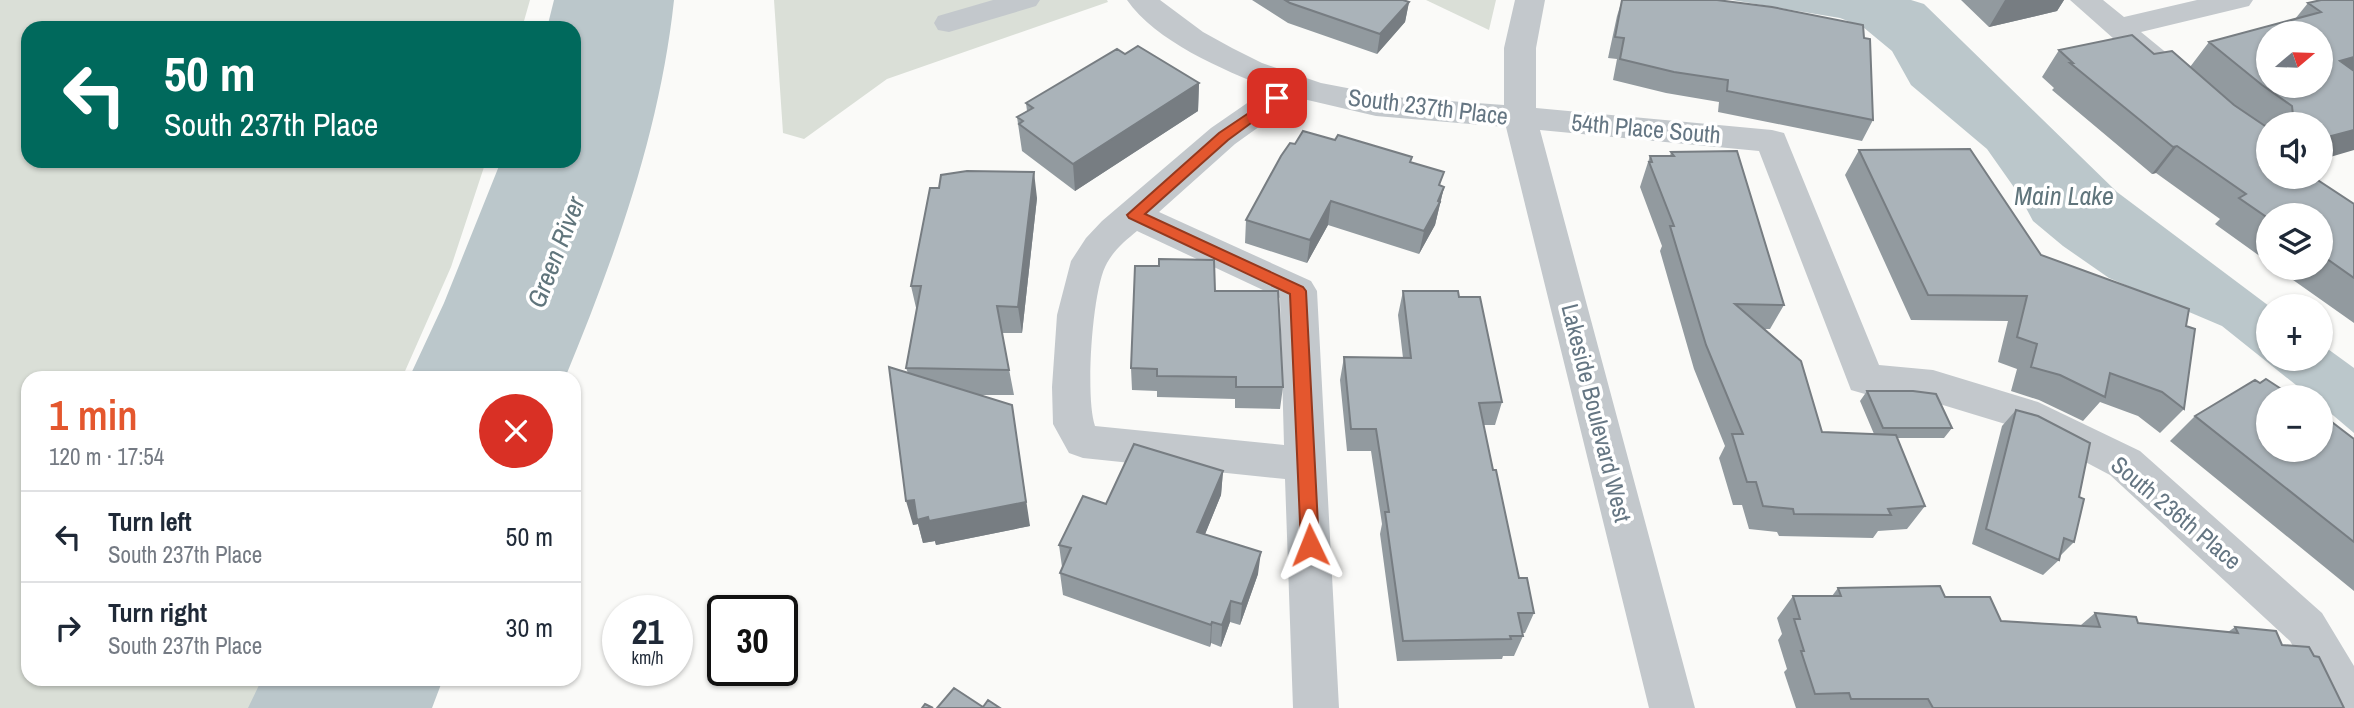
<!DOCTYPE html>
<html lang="en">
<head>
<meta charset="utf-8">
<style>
  :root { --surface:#fff; --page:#f6f6f7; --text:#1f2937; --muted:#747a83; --line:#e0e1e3; --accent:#e4572e }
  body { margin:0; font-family:"Archivo Narrow",sans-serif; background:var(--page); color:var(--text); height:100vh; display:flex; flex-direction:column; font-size:26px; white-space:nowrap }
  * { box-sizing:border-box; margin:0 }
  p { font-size:23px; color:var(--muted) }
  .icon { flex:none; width:38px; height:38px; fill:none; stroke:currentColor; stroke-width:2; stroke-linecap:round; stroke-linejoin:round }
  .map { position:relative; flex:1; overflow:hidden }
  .sheet { position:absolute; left:21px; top:371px; width:560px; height:315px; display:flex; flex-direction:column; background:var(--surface); border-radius:21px; box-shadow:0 2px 5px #0004 }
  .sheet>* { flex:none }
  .top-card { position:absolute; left:21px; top:21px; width:560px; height:147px; border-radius:21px; box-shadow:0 2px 5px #0004; background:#00695c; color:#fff; overflow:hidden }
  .needle { width:46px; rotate:71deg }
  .buttons { position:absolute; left:2256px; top:21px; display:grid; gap:14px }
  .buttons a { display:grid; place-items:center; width:77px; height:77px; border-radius:50%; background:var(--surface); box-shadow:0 2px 5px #0004; font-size:35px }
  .speed { position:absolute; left:602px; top:595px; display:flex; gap:14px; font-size:35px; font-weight:700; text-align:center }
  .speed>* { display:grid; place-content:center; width:91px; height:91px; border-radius:50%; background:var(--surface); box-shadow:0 2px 5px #0004; line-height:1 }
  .speed small { font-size:18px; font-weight:400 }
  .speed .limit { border:4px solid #111; border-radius:10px; background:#fff; color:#111 }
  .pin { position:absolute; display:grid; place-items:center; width:60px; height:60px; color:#fff; margin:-30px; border-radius:14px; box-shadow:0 4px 10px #0006 }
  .me { position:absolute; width:77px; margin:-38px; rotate:358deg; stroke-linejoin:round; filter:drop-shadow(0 0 5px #0008) }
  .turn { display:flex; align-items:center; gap:24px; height:147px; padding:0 28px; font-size:32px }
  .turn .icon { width:91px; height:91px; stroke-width:2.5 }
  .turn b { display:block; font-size:49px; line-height:60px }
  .round { display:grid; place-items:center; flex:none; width:74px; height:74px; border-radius:37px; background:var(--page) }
  .head { display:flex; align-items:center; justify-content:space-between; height:119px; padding:0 28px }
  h1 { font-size:42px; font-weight:600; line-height:52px; color:var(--accent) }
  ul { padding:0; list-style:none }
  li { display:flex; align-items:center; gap:21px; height:91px; padding:0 28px; border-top:2px solid var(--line) }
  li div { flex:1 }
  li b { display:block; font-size:26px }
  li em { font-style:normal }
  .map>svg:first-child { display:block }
  .green { fill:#dadfd7 }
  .water { fill:#bbc7cb }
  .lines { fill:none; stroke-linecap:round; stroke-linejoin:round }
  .minor { fill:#c3c8cc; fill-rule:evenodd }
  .wall { fill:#929a9f }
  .shaded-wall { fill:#777d82 }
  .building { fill:#aab3b9; stroke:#777d82; stroke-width:2; fill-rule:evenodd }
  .route { fill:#e4572e; stroke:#94391e; stroke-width:2 }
  .labels { text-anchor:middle; stroke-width:7; stroke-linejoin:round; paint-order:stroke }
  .street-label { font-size:24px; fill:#657683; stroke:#fff }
  .water-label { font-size:26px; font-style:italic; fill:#60757c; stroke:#fff }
</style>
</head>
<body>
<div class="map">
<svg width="2354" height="708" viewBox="0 0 2354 708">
  <rect width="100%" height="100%" fill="#fafaf8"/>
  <!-- green -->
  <path class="green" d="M0 0H530L522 28H28V161H486L451 267 402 378H28V679H265L251 708H0Z
    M774 0H1107L1108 2 887 79 804 139 783 133Z
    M1426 0H1496L1489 30Z"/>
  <!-- water -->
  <path class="water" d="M554 0H674C660 131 615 257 565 378H409L444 303 501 161H574V28H547Z
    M1732 0H1911L1924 4 2117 192 2269 306 2268 359H2320L2321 344 2354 368V433L2321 405 2320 397H2311L2222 326 2109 278 2063 246 2033 221 2018 193 1987 149 1911 85 1892 51 1863 27 1840 18Z
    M262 679H443L432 708H248Z"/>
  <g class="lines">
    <!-- minor -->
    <path class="minor" d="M993 0H1040L1036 6 949 32 938 30 934 23 938 16Z
      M1127 0H1160L1203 32 1232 48 1262 63 1321 83 1394 97 1504 105V48L1515 0H1545L1536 48V108L1772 130 1784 133 1879 365 1933 370 2038 402 2140 451 2322 613 2354 666V708H2328L2290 641 2110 475 2025 430 1933 402 1865 394 1851 390 1759 151 1540 130 1695 708H1649L1506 127 1376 116 1299 98 1235 144 1159 212 1311 281 1317 291 1339 708H1293L1285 479 1083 458 1069 453 1053 424 1052 387 1057 315 1071 261 1086 238 1102 221 1211 128 1269 88C1223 70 1155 41 1127 0ZM1137 231 1280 298 1284 445 1095 426C1085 398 1092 288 1107 263 1114 250 1126 240 1137 231Z
      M2070 0H2103L2124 17 2197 0H2253L2249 6 2141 32 2180 64 2185 71 2180 78 2169 81 2158 78Z"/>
  </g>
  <!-- wall -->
  <path class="wall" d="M1252 0H1403L1409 2 1405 22 1377 54 1288 23Z
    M1622 0H1717L1873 120 1862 141 1718 112 1719 102 1666 93 1613 80 1617 59 1608 58 1617 16Z
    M1961 0H2064L2057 11 1989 27Z
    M2321 0 2320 124H2268V177L2354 204V323L2276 268H2320V215H2268V262L2215 224 2220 219 2156 173 2152 174 2052 90 2054 88 2042 77 2059 50 2154 54 2190 67 2209 42 2295 19 2308 3Z
    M1125 54 1199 83 1198 111 1075 191 1022 151 1017 117 1027 111 1026 103Z
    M1295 144 1411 163 1441 186 1444 187 1435 225 1419 254 1328 225 1307 263 1245 243 1246 220Z
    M1859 150 2041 255 2186 326 2184 409 2160 433 2138 416 2100 402 2083 421 2039 400 2011 391 2017 369 1998 362 2008 321 1911 320 1845 175Z
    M1671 152 1784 305 1770 329H1764L1822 432 1874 434 1860 401 1867 391 1952 428 1944 438H1897L1925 506 1907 529 1878 531 1873 538 1779 536 1777 532 1749 529 1742 505H1733L1719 458 1725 446 1694 369 1660 251 1662 246 1640 187 1650 156H1670Z
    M1037 198 1022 333H1002L1014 395H978L1030 526 936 545 935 541 923 543 918 524 913 525 908 373 906 368 917 312 911 286Z
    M1215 291 1283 387 1280 409 1235 408V399L1157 397V391L1132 390 1131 368Z
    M1403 291 1459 297 1502 402 1495 425H1483L1519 578 1534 613 1525 633H1522L1523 636 1514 656H1503L1502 659 1397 661 1380 534 1382 524 1371 451H1347L1340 380 1344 357 1403 358 1398 315Z
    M2289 394 2324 417 2354 439V591L2170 441 2195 416Z
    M2016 410 2079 497 2074 542 2060 556 2059 560 2043 575 1972 544 2002 426Z
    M1223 471 1221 495 1205 534 1258 574 1240 625 1230 622 1221 647 1211 643 1210 647 1063 595 1060 573 1062 567 1059 545 1106 504Z
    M1838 588 1945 597 2001 621 2081 625 2095 613 2138 623 2228 632 2235 627 2282 645 2344 708H1796L1784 672 1787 669 1778 640 1782 634 1777 618 1793 596H1832Z"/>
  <!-- shaded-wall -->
  <path class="shaded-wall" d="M2005 0H2064L2057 11 1989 27Z
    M1409 2 1405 22 1377 54 1380 34Z
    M2354 57V79L2340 61Z
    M1199 83 1198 111 1075 191 1073 164Z
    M2354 130V150L2320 160V139Z
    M2177 146 2156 173 2152 174 2173 147Z
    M1034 172 1037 198 1022 333 1018 307Z
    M1444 187 1435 225 1419 254 1424 231Z
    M1331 201 1328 225 1307 263 1310 240Z
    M1012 405 1030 526 936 545 935 541 923 543 918 524 913 525 906 501 914 500Z
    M1223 471 1221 495 1197 554V532Z
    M1261 552 1258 574 1240 625 1242 604Z
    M1231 601 1230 622 1221 647 1222 625Z
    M1212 622 1211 643 1210 647 1211 625Z"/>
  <!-- building -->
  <path class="building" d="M1285 0H1403L1409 2 1380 34 1290 3Z
    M1622 0H1717L1772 7 1863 25 1864 38 1870 39 1873 120 1727 91 1728 80 1674 72 1620 59 1624 38 1615 37Z
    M2321 0H2354V57L2340 61 2354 71V130L2320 139V124H2294L2292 106 2262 85 2209 42 2321 12 2308 3ZM2268 33H2320V86H2268Z
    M2132 35 2154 54 2172 51 2234 105 2268 128V177H2313L2354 204V278L2320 254V215H2268V218L2239 198 2246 194 2177 146 2173 147 2070 63H2073L2059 50Z
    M1138 46 1199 83 1073 164 1019 124 1023 121 1017 117 1033 108 1026 103 1117 49 1125 54Z
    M1303 131 1335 140 1338 135 1412 157 1410 162 1444 172 1439 185 1444 187 1438 201 1440 202 1424 231 1331 201 1310 240 1246 220 1281 156 1290 143 1295 144Z
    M1970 149 2041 255 2189 309 2186 326 2195 329 2184 409 2162 392 2110 373 2105 397 2060 375 2031 367 2037 344 2017 337 2027 296 1928 295 1859 150Z
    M1737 151 1784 305 1735 304 1801 361 1822 432 1896 435 1925 506 1888 509 1891 515 1794 514 1793 509 1763 506 1756 482H1747L1732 434H1743L1706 345 1670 226H1674L1649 162H1652L1650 156H1674L1671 152Z
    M967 171 1034 172 1018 307 997 306 1009 370 906 368 921 286H911L930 188H939L941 175Z
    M1159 259 1214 260 1215 291H1278L1283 387H1236V377L1157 376V369L1131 368 1135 266H1159Z
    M1403 291H1458L1459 297H1480L1502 402 1479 403 1493 470H1496L1519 578H1527L1534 613H1518L1523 636H1510L1511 639 1403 641 1385 512H1389L1376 429H1351L1344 357 1411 358Z
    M889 367 1012 405 1026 502 929 521 928 517 917 520 914 500 906 501Z
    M2266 379 2289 394 2297 390 2307 397H2268V450H2320V407L2328 413 2324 416 2354 439V542L2195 416 2255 380 2260 383Z
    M1867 391H1913L1936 394 1952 428H1883Z
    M2016 410 2038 416 2090 443 2079 497 2084 499 2074 542 2064 538 2059 560 1986 529Z
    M1134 444 1223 471 1197 532 1261 552 1242 604 1231 601 1222 625 1212 622 1211 625 1060 573 1071 548 1059 545 1083 496 1106 504Z
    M1940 586 1945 597H1990L2001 621 2100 627 2095 613 2136 617 2138 623 2238 633 2235 627 2276 631 2282 645 2309 647 2314 656 2319 657 2344 708H1933L1928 699H1851L1849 693 1815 694 1801 651H1804L1794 619H1800L1793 596H1841L1838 588Z
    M954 688 983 707 988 700 1000 708H937Z
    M925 704 933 708H922Z"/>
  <!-- route -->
  <path class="route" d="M1277 94 1281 95V101L1228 140 1145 214 1303 287 1306 291 1319 545 1317 551 1310 553 1304 551 1301 545 1290 294 1129 218 1127 215 1219 133Z"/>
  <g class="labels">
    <!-- street labels -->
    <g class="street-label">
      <text transform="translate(1428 107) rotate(7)" y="8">South 237th Place</text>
      <text transform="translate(1646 129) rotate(5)" y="8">54th Place South</text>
      <text transform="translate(1596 413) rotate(76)" y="8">Lakeside Boulevard West</text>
      <text transform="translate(2176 513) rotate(40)" y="8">South 236th Place</text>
    </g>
    <!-- water labels -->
    <g class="water-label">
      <text x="2064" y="205">Main Lake</text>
      <text transform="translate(556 252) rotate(-69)" y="9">Green River</text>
    </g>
  </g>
</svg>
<div class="buttons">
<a><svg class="needle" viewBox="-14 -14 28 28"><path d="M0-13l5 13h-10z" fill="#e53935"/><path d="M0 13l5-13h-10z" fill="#747a83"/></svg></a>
<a><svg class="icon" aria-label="sound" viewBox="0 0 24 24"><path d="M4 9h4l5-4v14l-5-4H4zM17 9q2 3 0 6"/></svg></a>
<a><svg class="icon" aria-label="layers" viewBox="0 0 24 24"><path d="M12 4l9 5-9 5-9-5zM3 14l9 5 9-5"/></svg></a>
<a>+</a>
<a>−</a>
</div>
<div class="speed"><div>21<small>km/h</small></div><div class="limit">30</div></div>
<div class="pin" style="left:1277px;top:98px;background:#d93025"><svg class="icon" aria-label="arrive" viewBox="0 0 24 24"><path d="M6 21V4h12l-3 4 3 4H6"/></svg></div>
<svg class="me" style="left:1310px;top:545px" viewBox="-20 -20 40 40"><path d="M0-17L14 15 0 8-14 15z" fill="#e4572e" stroke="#fff" stroke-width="4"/></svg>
<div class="top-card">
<div class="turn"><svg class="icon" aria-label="left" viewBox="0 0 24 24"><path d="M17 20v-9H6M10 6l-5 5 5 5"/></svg><div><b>50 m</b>South 237th Place</div></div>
</div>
<section class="sheet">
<div class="head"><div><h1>1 min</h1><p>120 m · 17:54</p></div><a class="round" style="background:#d93025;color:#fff"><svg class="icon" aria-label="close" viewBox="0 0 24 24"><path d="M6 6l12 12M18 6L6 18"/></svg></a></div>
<ul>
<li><svg class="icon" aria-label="left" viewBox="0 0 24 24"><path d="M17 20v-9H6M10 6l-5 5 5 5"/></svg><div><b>Turn left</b><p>South 237th Place</p></div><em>50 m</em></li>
<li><svg class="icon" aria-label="right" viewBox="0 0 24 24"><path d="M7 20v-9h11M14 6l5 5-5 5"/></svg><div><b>Turn right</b><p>South 237th Place</p></div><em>30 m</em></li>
</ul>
</section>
</div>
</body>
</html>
